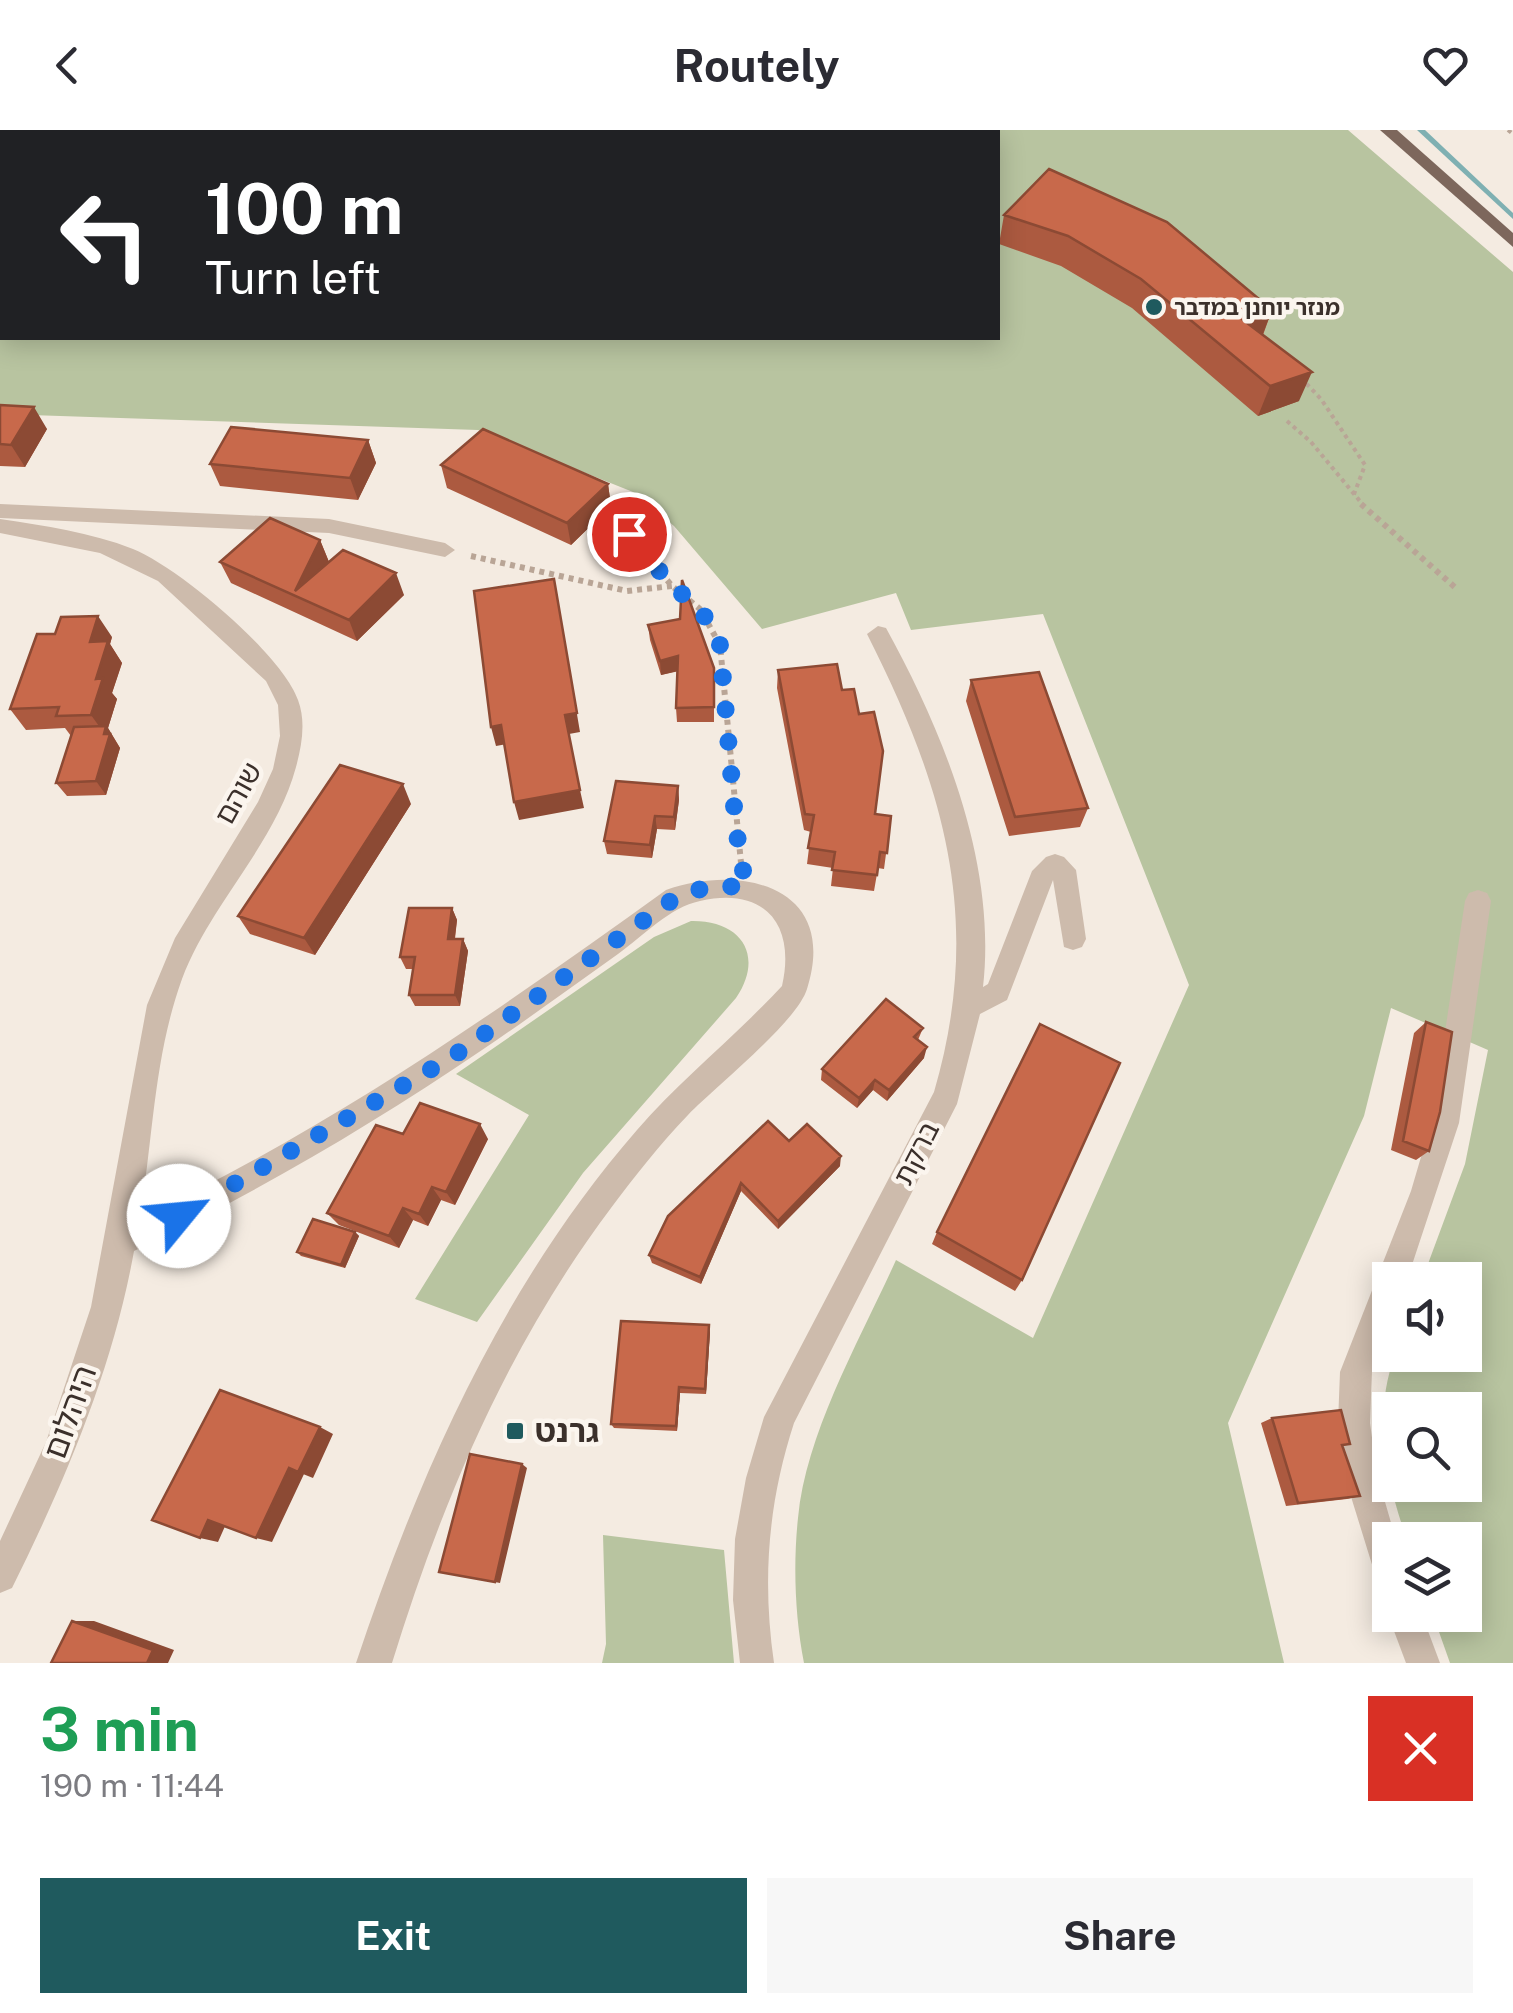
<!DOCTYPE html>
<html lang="en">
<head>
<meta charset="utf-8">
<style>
  :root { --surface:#fff; --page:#f7f7f7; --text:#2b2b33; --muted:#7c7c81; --accent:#1f5a5e }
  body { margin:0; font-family:"Public Sans","Noto Sans Hebrew",sans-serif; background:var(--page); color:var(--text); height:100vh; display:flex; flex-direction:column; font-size:38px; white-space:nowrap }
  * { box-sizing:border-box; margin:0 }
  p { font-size:32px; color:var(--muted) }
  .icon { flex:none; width:55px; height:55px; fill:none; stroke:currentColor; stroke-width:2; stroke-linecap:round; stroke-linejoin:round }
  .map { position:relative; height:1533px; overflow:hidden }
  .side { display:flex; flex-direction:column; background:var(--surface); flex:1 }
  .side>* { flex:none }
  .banner { position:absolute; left:0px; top:0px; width:1000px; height:210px; box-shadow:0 5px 25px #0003; background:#202124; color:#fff; overflow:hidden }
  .controls { position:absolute; left:1372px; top:1132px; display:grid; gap:20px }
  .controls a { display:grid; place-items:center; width:110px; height:110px; border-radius:0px; background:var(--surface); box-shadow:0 5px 25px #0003; font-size:50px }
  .pin { position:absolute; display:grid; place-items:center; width:85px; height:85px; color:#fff; margin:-42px; border:5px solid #fff; border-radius:50%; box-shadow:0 2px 10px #0007 }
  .me { position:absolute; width:110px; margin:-55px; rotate:62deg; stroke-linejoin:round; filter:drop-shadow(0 0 8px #0008) }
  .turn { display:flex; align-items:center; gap:35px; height:210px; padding:0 40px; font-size:45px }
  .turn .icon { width:130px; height:130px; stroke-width:2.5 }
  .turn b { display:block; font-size:70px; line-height:85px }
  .round { display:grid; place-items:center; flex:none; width:105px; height:105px; border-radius:0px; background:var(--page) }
  .summary { display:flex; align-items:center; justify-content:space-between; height:170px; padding:0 40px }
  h1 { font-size:60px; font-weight:700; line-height:75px; color:#1e9e55 }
  .cta { display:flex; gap:20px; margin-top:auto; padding:20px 40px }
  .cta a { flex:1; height:115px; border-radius:0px; background:var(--accent); color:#fff; font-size:40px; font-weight:700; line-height:115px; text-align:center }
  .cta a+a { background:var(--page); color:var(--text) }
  header { display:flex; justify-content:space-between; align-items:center; height:130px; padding:0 40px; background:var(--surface); font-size:45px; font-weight:700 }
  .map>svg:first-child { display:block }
  .green { fill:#b8c4a0; fill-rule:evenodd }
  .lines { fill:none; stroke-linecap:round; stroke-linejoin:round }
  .stream { fill:#7fb0b2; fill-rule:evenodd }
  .path-far1 { stroke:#b9a596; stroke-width:4; stroke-dasharray:4 4; stroke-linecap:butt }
  .path { stroke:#b9a596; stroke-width:6; stroke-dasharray:5 5; stroke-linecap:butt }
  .minor { fill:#cdbbac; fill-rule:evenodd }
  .major { fill:#7d675c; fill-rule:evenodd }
  .wall { fill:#ac5a40 }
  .shaded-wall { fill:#8c4a34 }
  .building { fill:#c8694b; stroke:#8c4a34; stroke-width:2.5 }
  .route { stroke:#1a73e8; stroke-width:18; stroke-dasharray:0 32.4 }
  .poi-dot { fill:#1f5a5e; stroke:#fbf5ee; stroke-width:4 }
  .labels { text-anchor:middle; stroke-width:9; stroke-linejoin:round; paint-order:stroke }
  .far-poi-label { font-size:22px; font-weight:bold; fill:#3b302b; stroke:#fbf5ee; text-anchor:start }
  .street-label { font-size:28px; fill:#3b302b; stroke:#fbf5ee }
  .near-street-label { font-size:32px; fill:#3b302b; stroke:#fbf5ee }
  .near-poi-label { font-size:32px; font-weight:bold; fill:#3b302b; stroke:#fbf5ee; text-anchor:start }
</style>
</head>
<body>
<header><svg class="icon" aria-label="back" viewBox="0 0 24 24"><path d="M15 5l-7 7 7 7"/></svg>Routely<svg class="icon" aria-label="heart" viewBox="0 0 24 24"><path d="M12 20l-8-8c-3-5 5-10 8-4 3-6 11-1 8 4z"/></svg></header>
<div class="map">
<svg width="1513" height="1533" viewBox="0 0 1513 1533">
  <rect width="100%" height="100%" fill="#f4ebe1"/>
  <!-- green -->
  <path class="green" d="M0 0H1348L1513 142V1533H1450L1433 1485H1465V1410H1407C1386 1350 1372 1287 1395 1225H1465V1150H1422L1465 1034 1488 920 1391 878 1364 986 1228 1293 1284 1533H804C795 1487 793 1435 798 1388 806 1302 861 1208 896 1130L1033 1208 1189 855 1043 484 911 500 896 463 762 499 674 396 633 362 478 300 0 284ZM2 2H998V208H2ZM1390 1280H1465V1355H1390Z
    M691 791C741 790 765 825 736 868L583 1043 477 1192 415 1169 529 985 456 944 654 807Z
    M603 1405 724 1420 734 1533H602L606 1514Z"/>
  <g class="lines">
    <!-- stream -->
    <path class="stream" d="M1417 0H1425L1513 83V89Z"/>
    <!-- path-far1 -->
    <path class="path-far1" d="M1508 0 1513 4
      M1301 248 1321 269 1365 335 1353 367
      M1287 291 1311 312 1364 376"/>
    <!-- path -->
    <path class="path" d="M1361 374 1458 460
      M629 404 672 456 700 479 720 515 741 733
      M471 426 627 461 672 456"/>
    <!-- minor -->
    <path class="minor" d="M0 374 329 389 445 413 455 420 445 427 329 403 0 388Z
      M0 389C45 396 90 402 133 419 178 437 282 524 298 570 306 591 302 615 296 637 275 715 210 774 182 849 154 926 153 1008 140 1088 328 1000 498 881 666 760 744 733 839 758 807 859 797 892 715 957 688 985 660 1014 635 1046 611 1078 508 1215 442 1371 392 1533H356C420 1341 503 1154 637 1000 682 948 736 906 782 856 796 795 765 756 700 771 670 777 643 806 618 824 573 856 528 889 482 920 370 996 256 1063 134 1121 113 1239 65 1351 12 1458L0 1463V1411L46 1312 91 1177 147 875 175 808 258 672 273 639 280 606 278 575 266 551 158 451 100 423 0 403Z
      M878 496 886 498C944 603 997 734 983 857L988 854 1032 741 1046 727 1055 724 1064 727 1076 740 1086 809 1082 817 1073 820 1064 817 1053 750 1007 870 980 884 957 974 794 1293C768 1373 762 1450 774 1533H740L733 1470 735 1409 746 1348 764 1287 934 962C984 791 945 658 867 504Z
      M1478 760 1487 763 1491 771 1459 993 1407 1150H1390V1189L1372 1242 1370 1293 1377 1344 1396 1410H1390V1459L1378 1454 1344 1344 1338 1293 1340 1242 1411 1061 1431 993 1465 771 1469 763Z
      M1390 1480V1485H1422L1440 1533H1406L1388 1485Z"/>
    <!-- major -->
    <path class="major" d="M1380 0H1397L1513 103V117Z"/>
  </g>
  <!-- wall -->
  <path class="wall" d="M1049 39 1272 180 1263 205 1299 271 1258 286 1132 178 1061 136 999 114 1004 85Z
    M0 275 47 299 25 337 0 336Z
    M368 310 376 333 358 370 220 356 210 334Z
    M441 335 608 354 611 376 571 415 447 358Z
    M320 410 329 432 404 465 357 511 231 453 220 432Z
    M648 495 714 538V592H677L676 578 677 541 661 545 650 510Z
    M112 507 110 514 122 533 112 563 117 569 108 598 120 618 106 665 67 666 56 653 71 606 65 598 26 600 10 579Z
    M778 540 842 560 875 684 891 686 884 739 878 738 874 761 831 756 833 738 807 734 811 702 804 700 777 558Z
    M971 550 1088 678 1080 697 1009 706 966 571Z
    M678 656 679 670 675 700 657 699 652 728 607 724 604 711Z
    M411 674 315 825 250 804 238 786Z
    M452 778 457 790 455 809H463L468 821 460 876H415L409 865 413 839H406L400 827Z
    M1426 892 1429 1021 1416 1030 1391 1020 1414 903Z
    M923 898 918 910 924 928 887 971 873 960 857 978 821 950 822 939Z
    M403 1004 488 1009 455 1075 441 1070 428 1096 413 1090 399 1118 339 1095 327 1083Z
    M789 1011 840 1036 778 1099 741 1061 701 1154 652 1133 649 1125Z
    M355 1102 359 1106 345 1138 301 1126 297 1122Z
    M937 1102 1022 1150 1015 1161 932 1114Z
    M710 1202 706 1264 680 1263 677 1301 614 1298 611 1294Z
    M1272 1288 1350 1314 1343 1316 1360 1366 1347 1369 1286 1376 1261 1293Z"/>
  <!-- shaded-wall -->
  <path class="shaded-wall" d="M1272 180 1261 209 1243 190Z
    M1312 242 1299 271 1258 286 1270 256Z
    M34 277 47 299 25 337 11 315Z
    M368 310 376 333 358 370 350 348Z
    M608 354 611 376 571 415 567 393Z
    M320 410 329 432 295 461Z
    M396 443 404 465 357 511 349 490Z
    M554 449 580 602 569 604 565 585Z
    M98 486 112 507 110 514 122 533 112 563 117 569 108 598 120 618 106 665 96 651 104 603 91 585 96 549 90 512Z
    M678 526 679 541 661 545 660 531Z
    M501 595 507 614 496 616 491 597Z
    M403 654 411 674 315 825 304 808Z
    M678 656 679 670 675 700 674 687Z
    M580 660 584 678 519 690 514 672Z
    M655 686 657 699 652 728 650 715Z
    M452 778 457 790 453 821 448 809Z
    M463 809 468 821 460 876 455 865Z
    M927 917 924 928 887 971 889 960Z
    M875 950 873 960 857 978 859 968Z
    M480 994 488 1009 455 1075 446 1062Z
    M841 1026 840 1036 778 1099V1091Z
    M741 1053V1061L701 1154 700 1147Z
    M432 1057 441 1070 428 1096 419 1084Z
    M403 1078 413 1090 399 1118 389 1106Z
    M355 1102 359 1106 345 1138 341 1135Z
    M709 1195 710 1202 706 1264 705 1259Z
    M679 1257 680 1263 677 1301 676 1296Z
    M320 1297 333 1304 313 1348 298 1342Z
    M522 1334 527 1338 500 1453 495 1452Z
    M289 1338 304 1344 272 1412 256 1408Z
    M208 1390 226 1394 218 1412 200 1408Z
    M72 1491H94L174 1520 168 1533H147Z"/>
  <!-- building -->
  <path class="building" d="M1049 39 1167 92 1272 180 1243 190 1312 242 1270 256 1141 149 1068 106 1004 85Z
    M0 275 34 277 11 315 0 314Z
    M231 297 368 310 350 348 210 334Z
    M483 299 608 354 567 393 441 335Z
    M270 388 320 410 295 461 343 420 396 443 349 490 220 432Z
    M554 449 577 583 565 585 580 660 514 672 501 595 491 597 474 461Z
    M682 450 714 538V577L676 578 678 526 660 531 648 495 680 489Z
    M98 486 90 512 108 511 96 549 103 548 91 585 56 586 59 577 10 579 37 504H55L61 487Z
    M837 534 842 560 854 559 859 584 874 582 883 621 875 684 891 686 887 723 880 722 877 745 832 740 835 722 808 718 814 685 805 684 778 540Z
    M1039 542 1088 678 1015 687 971 550Z
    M106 596 104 604H110L96 651 56 653 74 597Z
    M340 635 403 654 304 808 238 786Z
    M616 651 678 656 674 687 655 686 650 715 604 711Z
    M409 778H452L448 809H463L455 865H409L415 827H400Z
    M886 869 923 898 914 907 927 917 889 960 875 950 859 968 822 939Z
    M1426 892 1452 902 1440 982 1429 1021 1403 1011Z
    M1040 894 1120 933 1022 1150 937 1102Z
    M420 973 480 994 446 1062 432 1057 419 1084 403 1078 389 1106 327 1083 376 995 403 1004Z
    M768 991 789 1011 807 994 841 1026 778 1091 741 1053 700 1147 649 1125 668 1086Z
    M313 1089 355 1102 341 1135 297 1122Z
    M621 1191 709 1195 705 1259 679 1257 676 1296 611 1294Z
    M220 1260 320 1297 298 1342 289 1338 256 1408 208 1390 200 1408 152 1390Z
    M1341 1280 1350 1314 1342 1315 1360 1366 1298 1373 1272 1288Z
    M470 1324 522 1334 495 1452 439 1442Z
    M72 1491 153 1520 147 1533H51Z"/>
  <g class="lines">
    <!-- route -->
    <path class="route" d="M179 1086 452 927 675 768C700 757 719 754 746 758L736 699 720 515 700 478 672 456 629 404"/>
  </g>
  <!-- markers -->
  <g class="poi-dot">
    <circle cx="1154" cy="177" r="10"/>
    <rect x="505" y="1291" width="20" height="20" rx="5"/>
  </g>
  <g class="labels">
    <!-- far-poi labels -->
    <g class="far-poi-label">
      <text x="1174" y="185">מנזר יוחנן במדבר</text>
    </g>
    <!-- street labels -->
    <g class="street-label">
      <text transform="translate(238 663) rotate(-61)" y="10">שוהם</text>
      <text transform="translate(916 1023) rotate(-63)" y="10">ברקת</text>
    </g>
    <!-- near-street labels -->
    <g class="near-street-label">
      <text transform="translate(70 1282) rotate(-70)" y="11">היהלום</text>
    </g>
    <!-- near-poi labels -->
    <g class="near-poi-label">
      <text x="535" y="1312">גרנט</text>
    </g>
  </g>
</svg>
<div class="controls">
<a><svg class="icon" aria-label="sound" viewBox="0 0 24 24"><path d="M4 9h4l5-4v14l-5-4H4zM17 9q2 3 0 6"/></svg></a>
<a><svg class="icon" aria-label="search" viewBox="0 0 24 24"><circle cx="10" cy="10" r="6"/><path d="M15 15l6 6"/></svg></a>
<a><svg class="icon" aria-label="layers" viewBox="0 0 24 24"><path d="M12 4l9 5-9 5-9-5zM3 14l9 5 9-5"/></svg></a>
</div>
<div class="pin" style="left:629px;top:404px;background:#d93025"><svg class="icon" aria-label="arrive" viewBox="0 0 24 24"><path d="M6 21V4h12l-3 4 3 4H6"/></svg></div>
<svg class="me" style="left:179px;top:1086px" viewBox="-20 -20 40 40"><circle r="19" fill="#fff"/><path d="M0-13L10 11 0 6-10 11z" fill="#1a73e8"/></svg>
<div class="banner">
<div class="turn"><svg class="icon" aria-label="left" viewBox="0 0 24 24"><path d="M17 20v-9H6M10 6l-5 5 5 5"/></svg><div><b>100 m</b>Turn left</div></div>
</div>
</div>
<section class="side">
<div class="summary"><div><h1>3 min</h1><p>190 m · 11:44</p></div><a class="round" style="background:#d93025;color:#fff"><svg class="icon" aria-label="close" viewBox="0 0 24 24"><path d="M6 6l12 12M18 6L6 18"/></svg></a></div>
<div class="cta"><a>Exit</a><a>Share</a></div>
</section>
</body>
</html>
